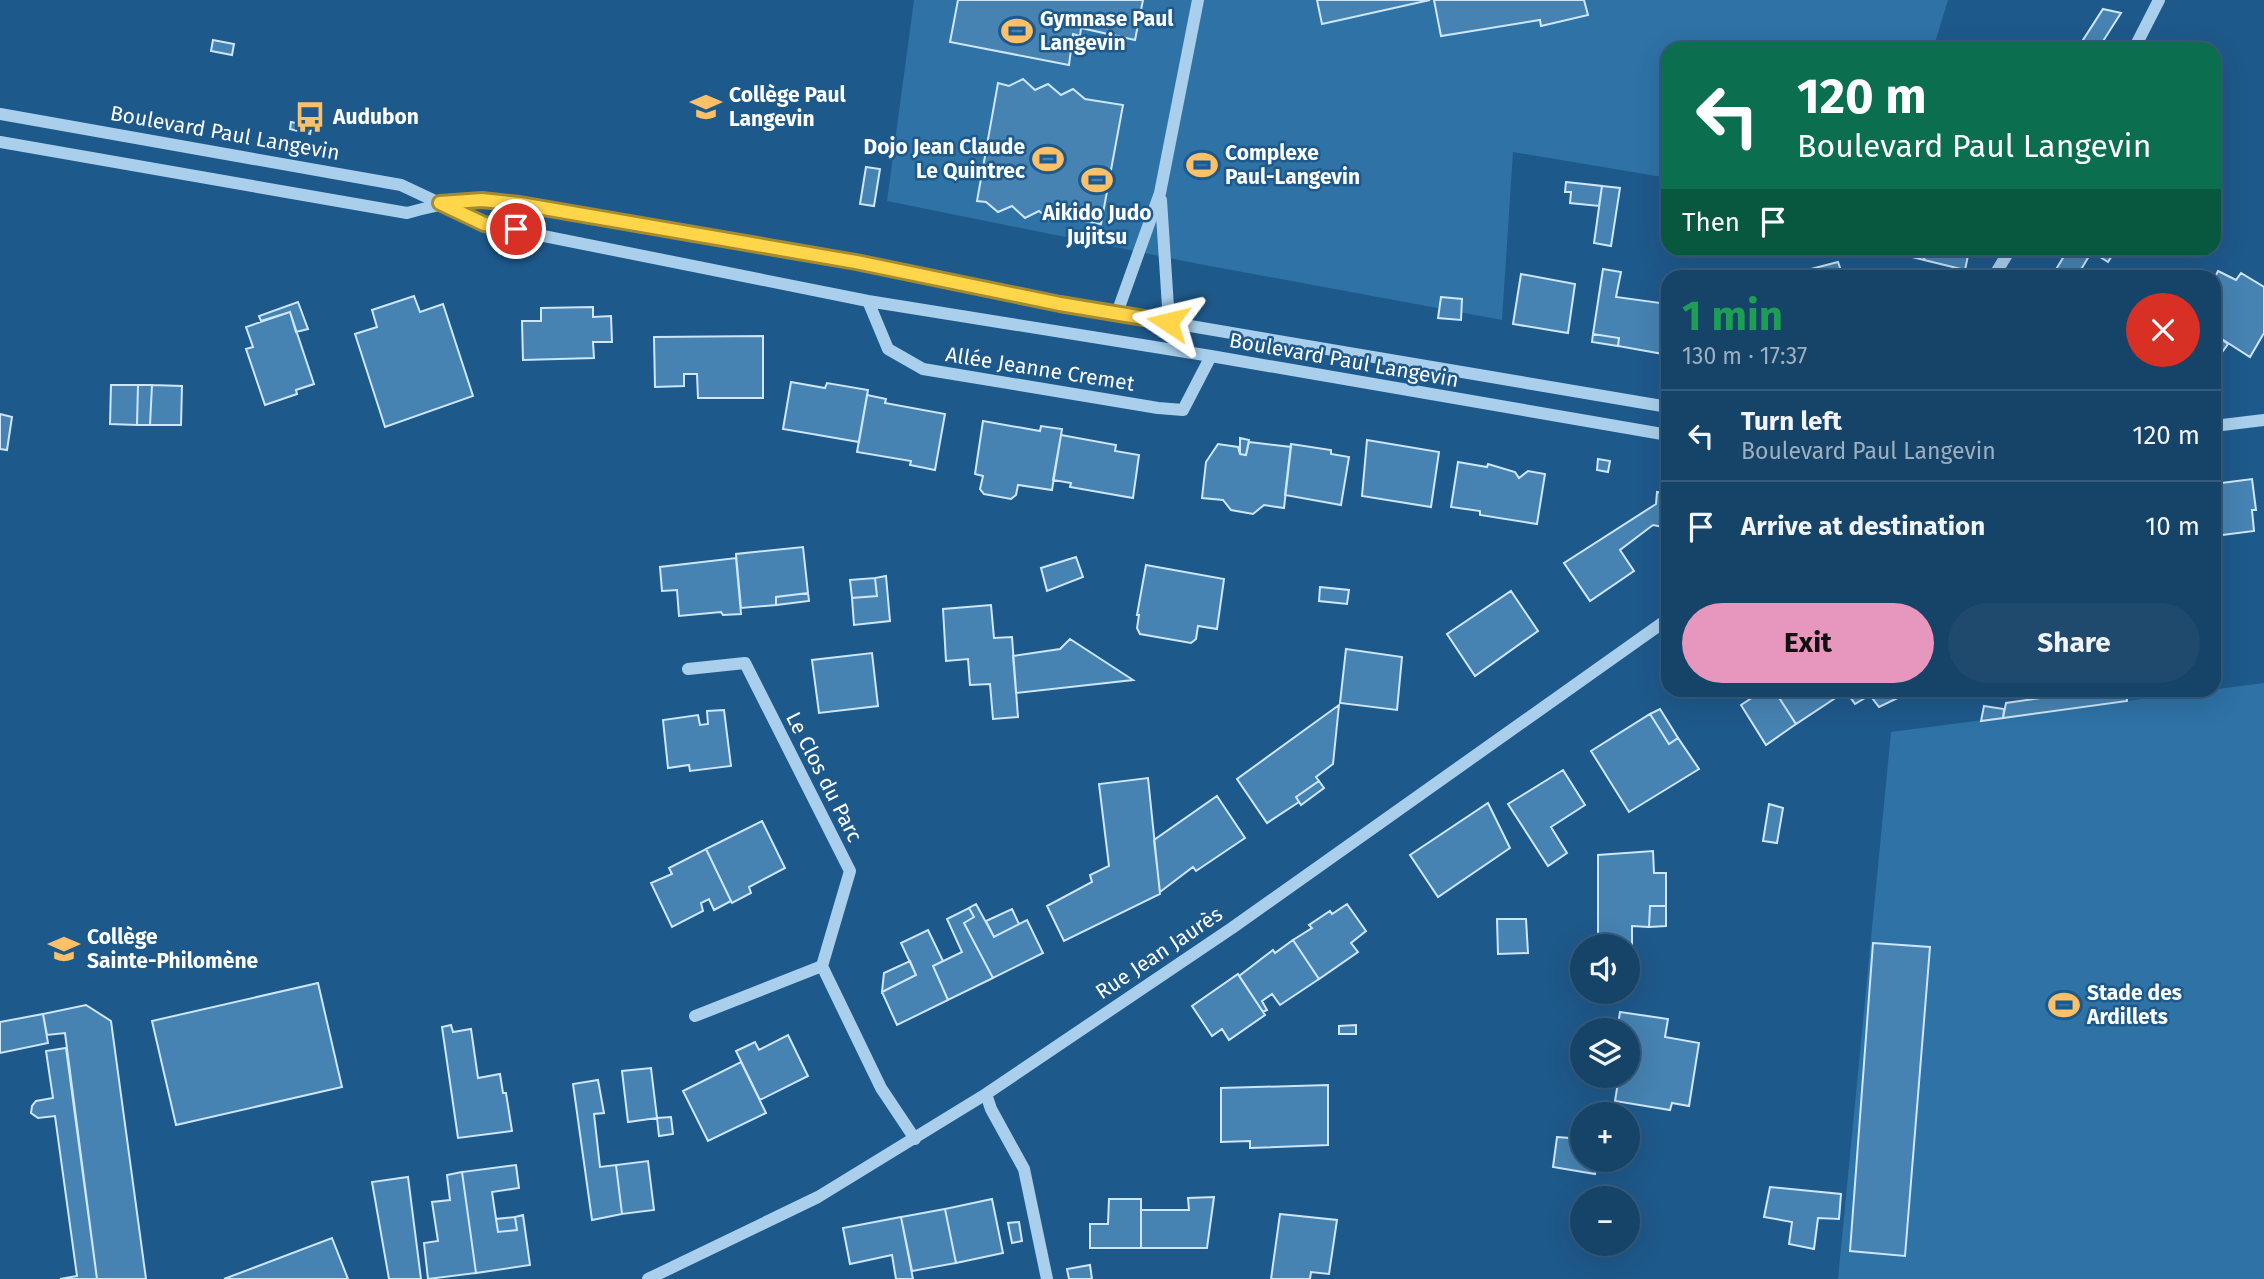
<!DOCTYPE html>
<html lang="en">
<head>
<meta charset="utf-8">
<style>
  :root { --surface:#164368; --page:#1f4a6e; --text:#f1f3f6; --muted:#9eb0c0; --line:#355c7c; --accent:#e797bd }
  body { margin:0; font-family:"Fira Sans",sans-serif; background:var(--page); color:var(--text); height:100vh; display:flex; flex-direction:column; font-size:26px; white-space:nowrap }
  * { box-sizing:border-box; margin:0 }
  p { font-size:23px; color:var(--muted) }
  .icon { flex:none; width:38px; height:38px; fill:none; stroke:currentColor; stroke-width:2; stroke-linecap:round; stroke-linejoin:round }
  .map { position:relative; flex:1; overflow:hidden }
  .sheet { position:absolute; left:1661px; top:270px; width:560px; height:427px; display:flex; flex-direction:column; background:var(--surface); border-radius:21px; box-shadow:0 7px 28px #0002,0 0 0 2px var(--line) }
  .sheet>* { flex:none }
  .guide { position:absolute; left:1661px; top:42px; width:560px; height:214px; border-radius:21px; box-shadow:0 7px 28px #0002,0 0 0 2px var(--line); background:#0b6e4f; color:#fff; overflow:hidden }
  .controls { position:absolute; left:1570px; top:934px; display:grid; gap:14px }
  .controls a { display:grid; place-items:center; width:70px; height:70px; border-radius:50%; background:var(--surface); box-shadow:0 7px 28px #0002,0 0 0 2px var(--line); font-size:35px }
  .pin { position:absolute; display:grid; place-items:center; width:60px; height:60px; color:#fff; margin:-30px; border:4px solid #fff; border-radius:50%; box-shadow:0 2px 7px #0007 }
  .me { position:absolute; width:77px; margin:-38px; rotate:280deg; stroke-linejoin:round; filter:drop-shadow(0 0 5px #0008) }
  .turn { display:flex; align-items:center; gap:24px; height:147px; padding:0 21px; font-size:32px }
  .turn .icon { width:91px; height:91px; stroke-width:2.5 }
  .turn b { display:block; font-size:49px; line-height:60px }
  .then { display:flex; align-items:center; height:66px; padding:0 21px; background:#0003; gap:14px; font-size:26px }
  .round { display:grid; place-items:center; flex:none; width:74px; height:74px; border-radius:37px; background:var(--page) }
  .headline { display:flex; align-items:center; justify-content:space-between; height:119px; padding:0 21px }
  h1 { font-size:42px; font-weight:700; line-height:52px; color:#1e9e55 }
  .primary-button { display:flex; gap:14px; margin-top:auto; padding:14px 21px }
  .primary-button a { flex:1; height:80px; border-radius:42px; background:var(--accent); color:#111; font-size:28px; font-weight:700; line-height:80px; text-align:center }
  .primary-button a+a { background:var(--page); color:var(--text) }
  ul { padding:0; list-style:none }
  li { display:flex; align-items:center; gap:21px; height:91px; padding:0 21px; border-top:2px solid var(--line) }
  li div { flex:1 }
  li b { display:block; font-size:26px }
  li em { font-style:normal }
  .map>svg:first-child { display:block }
  .green { fill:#2e72a6 }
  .building { fill:#4683b2; stroke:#cee6f9; stroke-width:2 }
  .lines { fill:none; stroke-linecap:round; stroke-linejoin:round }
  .minor { stroke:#a9cfec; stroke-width:12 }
  .route-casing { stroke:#a68a30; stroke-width:18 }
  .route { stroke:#ffd54a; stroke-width:12 }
  .labels { text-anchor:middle; stroke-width:5; stroke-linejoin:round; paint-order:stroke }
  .poi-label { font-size:21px; font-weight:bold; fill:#fff; stroke:#1e598b; text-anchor:start }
  .street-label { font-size:21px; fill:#fff; stroke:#1e598b }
</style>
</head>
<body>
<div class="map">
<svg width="2264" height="1279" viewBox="0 0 2264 1279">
  <rect width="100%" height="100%" fill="#1e598b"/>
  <!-- green -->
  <path class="green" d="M914 0H1948L1933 49H1668V178L1513 152 1502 320 1199 264 887 201Z
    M2264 683V1279H1838L1891 732Z"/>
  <!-- building -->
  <path class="building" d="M958 0H1143L1135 40 1081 28 1080 36 1073 34 1069 65 950 42Z
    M1317 0H1430L1322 24Z
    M1434 0H1584L1588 15 1541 26 1540 20 1441 36Z
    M2103 9 2121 13 2098 49 2083 40Z
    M213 40 234 44 232 55 211 51Z
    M1023 79 1035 90 1048 84 1061 95 1073 89 1085 99 1123 105 1101 224 1063 217 1051 221 1039 211 1025 218 1012 206 998 212 986 202 977 201 998 83 1009 86Z
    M291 122 312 126 310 134 290 129Z
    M866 167 880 169 874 206 860 204Z
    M1566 182 1602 186 1599 206 1570 203 1571 192H1565Z
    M1602 186 1620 188 1611 246 1594 243Z
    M1877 248H1926L1924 260Z
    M1926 248H1959L1969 251 1965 270 1924 260Z
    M2069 248H2094L2077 276H2052Z
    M2094 248H2117L2108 262 2092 252Z
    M1838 262 1843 276H1813L1811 269Z
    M1603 269 1621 272 1616 297 1668 304V344H1665L1663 354 1618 346 1619 338 1593 334Z
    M2218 271 2236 280 2241 273 2264 287V333L2250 357 2214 334V279Z
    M1521 274 1575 284 1568 333 1513 324Z
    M414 296 420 312 443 304 473 396 385 427 355 334 377 327 372 310Z
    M1441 297 1462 299 1461 320 1438 318Z
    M298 302 308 329 296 332 290 312 261 321 259 316Z
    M593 307V317L611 316 612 342H593L594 358 523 360 522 321H541V308Z
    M290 312 314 384 296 390 297 394 265 405 246 349 253 347 246 327Z
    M1593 334 1619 338 1618 346 1592 342Z
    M2214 334 2228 344 2223 351 2214 345Z
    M763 336V398H698L697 374H684V386L655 387 654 337Z
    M791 382 825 388 827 383 868 390 859 442 783 429Z
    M111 385H138L137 425 110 424Z
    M138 385H152L150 425H137Z
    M152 385 182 386 181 425H150Z
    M867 395 886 399 885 403 945 414 935 470 910 465 911 461 857 452Z
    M0 414 12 417 7 450 0 449Z
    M983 421 1040 431 1041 426 1062 429 1052 490 1018 485 1016 495 1011 499 984 494 980 489 983 476 975 474Z
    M1061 435 1116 445 1115 451 1139 455 1133 498 1070 487 1071 483 1053 480Z
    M1240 438 1249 440 1246 455 1240 454Z
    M1367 440 1439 452 1431 507 1362 496Z
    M1249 442 1291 447 1284 508 1264 505 1253 514 1231 510 1223 500 1202 498 1206 462 1218 444 1238 447 1240 454 1246 455Z
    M1291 444 1331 450V454L1349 457 1341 505 1285 495Z
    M1598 459 1610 461 1608 472 1597 470Z
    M1458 462 1487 467 1488 464 1515 472 1519 478 1528 471 1545 474 1537 524 1480 515V511L1451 507Z
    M2252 479 2256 510H2252L2254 531 2214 536V484Z
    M1657 492 1668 494V528L1653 525 1620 550 1634 571 1590 601 1564 563 1656 504Z
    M803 547 808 593 776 597V605L741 608 736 554Z
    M1076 557 1083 577 1047 591 1041 568Z
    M736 558 741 614 723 615 721 612 679 616 677 590 662 591 660 567Z
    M1146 565 1224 579 1217 629 1198 626 1196 639 1191 643 1140 634 1137 628 1139 615H1137Z
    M886 576 890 621 854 625 852 598 877 596 875 578Z
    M875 578 877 596 852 598 850 580Z
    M1320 587 1349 590 1347 604 1319 601Z
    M1511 591 1538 631 1475 676 1447 634Z
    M808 593 809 601 776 605V597Z
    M991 605 994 638 1012 637 1018 717 993 719 990 684 970 685 968 659 946 661 943 609Z
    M1070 639 1133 680 1016 693 1013 656 1060 649Z
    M1346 649 1402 657 1397 710 1340 703Z
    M872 653 878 706 819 713 812 660Z
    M1764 690H1774L1796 724 1766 745 1741 705Z
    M1774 690H1837L1840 695 1796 724Z
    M1845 690H1866L1870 695 1855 704Z
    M1866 690H1907L1904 695 1879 707Z
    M2095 690H2126L2127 701 2003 718 2006 703Z
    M1339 705 1333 764 1316 777 1319 781 1296 797 1299 802 1267 823 1237 779Z
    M1984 706 2004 709 2003 718 1981 721Z
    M1660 709 1678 738 1669 744 1650 714Z
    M724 710 731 766 690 771 689 765 668 768 663 720 698 715 700 725 708 724 707 711Z
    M1650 714 1669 744 1678 738 1699 769 1629 812 1591 751Z
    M1563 770 1585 805 1551 827 1567 853 1548 866 1508 804Z
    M1148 778 1160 894 1064 941 1047 906 1092 882 1090 875 1109 866 1099 784Z
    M1319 781 1324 788 1301 805 1296 797Z
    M1217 796 1245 838 1196 871 1193 867 1160 892 1154 840Z
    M1488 803 1510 848 1438 897 1410 855Z
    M1769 804 1783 808 1777 843 1763 841Z
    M762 821 785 868 749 887 751 893 732 903 706 849Z
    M706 849 731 901 714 910 709 899 701 903 703 911 672 927 651 883 672 874 669 868Z
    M1653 851 1654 873H1666V906H1650L1649 927 1632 926V950L1628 949V947H1598V855Z
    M976 904 994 937 1027 920 1043 953 993 978 964 923 974 917 969 908Z
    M1347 904 1366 931 1351 943 1358 952 1319 979 1293 940 1312 928 1309 925 1330 911 1332 914Z
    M1650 906H1666V926L1649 927Z
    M969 908 974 917 964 923 993 978 948 1000 933 966 962 952 947 919Z
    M1012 909 1019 924 994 937 986 921Z
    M1497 919H1526L1528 953 1498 954Z
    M928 930 943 961 933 966 948 1000 897 1025 882 992 916 975 901 943Z
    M1293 940 1319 979 1280 1005 1272 994 1262 1001 1267 1010 1263 1012 1239 976 1273 950 1275 953Z
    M1873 943 1930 947 1905 1256 1850 1251Z
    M910 961 916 975 882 992 884 973Z
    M1238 974 1265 1015 1229 1040 1222 1029 1212 1036 1192 1006Z
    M318 983 342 1087 176 1125 152 1021Z
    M86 1005 111 1021 146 1279H97L65 1033 47 1035 43 1014Z
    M1620 1012 1668 1019 1665 1037 1699 1043 1689 1106 1672 1103 1670 1110 1615 1101 1619 1076H1628V1031H1617Z
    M43 1014 48 1043 0 1053V1022Z
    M451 1025 453 1032 471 1029 478 1078 500 1074 503 1093H506L512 1131 458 1138 442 1027Z
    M1356 1025V1034H1339V1026Z
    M788 1035 808 1076 760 1100 736 1051 755 1042 759 1050Z
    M66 1048 97 1279H60L77 1276 55 1116 38 1118 31 1113 32 1106 36 1101 53 1098 46 1051Z
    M741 1062 766 1113 708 1141 683 1091Z
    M651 1068 657 1118 628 1122 622 1071Z
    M598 1080 604 1113 594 1114 600 1167 616 1165 622 1214 592 1220 573 1084Z
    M1328 1085V1145L1250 1148V1141L1221 1142V1088Z
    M671 1117 673 1134 659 1136 657 1118Z
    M1557 1137 1582 1139V1160H1597L1595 1174 1553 1167Z
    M648 1161 654 1210 622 1214 616 1165Z
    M516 1165 519 1188 492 1192 496 1219 498 1232 517 1230 515 1217 523 1215 530 1265 476 1273 462 1172Z
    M462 1172 476 1273 428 1279 424 1243 438 1241 432 1202 450 1200 447 1175Z
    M408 1177 421 1279H389L372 1182Z
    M1770 1187 1841 1194 1839 1219 1818 1218 1814 1249 1789 1244 1792 1222 1764 1217Z
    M1214 1197 1207 1248H1141V1210H1189L1188 1198Z
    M992 1199 1003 1253 956 1263 945 1209Z
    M1109 1199H1141V1248H1090V1224H1108Z
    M945 1209 956 1263 912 1271 901 1217Z
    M1280 1214 1337 1220 1329 1274 1311 1272 1310 1279H1271Z
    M515 1217 517 1230 498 1232 496 1219Z
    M901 1217 913 1279H896L892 1255 850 1264 843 1228Z
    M1019 1222 1022 1241 1012 1243 1008 1223Z
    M332 1238 348 1279H224Z
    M1090 1265 1092 1279H1069L1067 1269Z"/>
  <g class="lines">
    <!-- minor -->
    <path class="minor" d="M2134 49 2159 0
      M0 114 401 185 484 224 868 301 1211 356 1668 435
      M0 142 407 213C449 201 476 199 520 204L856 262 1061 304 1668 407
      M1161 200 1169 322
      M1994 276 2011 248
      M868 301 888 349 923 369 1158 408 1183 410 1211 356
      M1117 313 1160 193 1198 0
      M2214 426 2264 420
      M688 669 745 663 850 871 822 966 881 1088 915 1139
      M695 1016 822 966
      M986 1094 991 1109 1024 1169 1047 1279
      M648 1279 818 1197 986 1094 1232 928 1668 619"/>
  </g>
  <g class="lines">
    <defs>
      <path id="route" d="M516 229 484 224 440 203 482 200 520 204 856 262 1060 304 1168 322"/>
    </defs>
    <!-- route casing -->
    <use href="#route" class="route-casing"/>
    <!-- route -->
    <use href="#route" class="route"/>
  </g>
  <!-- icons -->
  <defs>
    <symbol id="stadium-bare" viewBox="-9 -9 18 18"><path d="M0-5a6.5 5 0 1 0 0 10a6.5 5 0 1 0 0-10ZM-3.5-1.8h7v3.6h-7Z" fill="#fbc068" stroke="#1e598b" stroke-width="2.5" paint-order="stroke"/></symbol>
    <symbol id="school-bare" viewBox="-9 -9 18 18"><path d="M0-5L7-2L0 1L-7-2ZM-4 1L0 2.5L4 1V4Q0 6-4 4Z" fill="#fbc068" stroke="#1e598b" stroke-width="2.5" paint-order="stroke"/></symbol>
    <symbol id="bus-bare" viewBox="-9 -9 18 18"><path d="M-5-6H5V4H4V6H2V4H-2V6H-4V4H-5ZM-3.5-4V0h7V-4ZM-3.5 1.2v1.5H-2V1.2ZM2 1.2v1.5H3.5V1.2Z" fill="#fbc068" stroke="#1e598b" stroke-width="2.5" paint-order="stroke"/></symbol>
  </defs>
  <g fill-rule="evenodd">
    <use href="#stadium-bare" x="995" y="9" width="44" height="44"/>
    <use href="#school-bare" x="684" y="85" width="44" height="44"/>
    <use href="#bus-bare" x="288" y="95" width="44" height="44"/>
    <use href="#stadium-bare" x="1026" y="137" width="44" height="44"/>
    <use href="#stadium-bare" x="1180" y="143" width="44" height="44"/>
    <use href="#stadium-bare" x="1075" y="158" width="44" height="44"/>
    <use href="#school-bare" x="42" y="927" width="44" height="44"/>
    <use href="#stadium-bare" x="2042" y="983" width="44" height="44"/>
  </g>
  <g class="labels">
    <!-- poi labels -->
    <g class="poi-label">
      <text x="1040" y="26">Gymnase Paul<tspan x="1040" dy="24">Langevin</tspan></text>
      <text x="729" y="102">Collège Paul<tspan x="729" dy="24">Langevin</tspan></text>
      <text x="333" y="124">Audubon</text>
      <text x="1025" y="154" text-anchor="end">Dojo Jean Claude<tspan x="1025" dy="24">Le Quintrec</tspan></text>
      <text x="1225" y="160">Complexe<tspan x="1225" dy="24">Paul-Langevin</tspan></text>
      <text x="1097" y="220" text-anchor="middle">Aikido Judo<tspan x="1097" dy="24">Jujitsu</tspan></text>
      <text x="87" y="944">Collège<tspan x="87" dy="24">Sainte-Philomène</tspan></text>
      <text x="2087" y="1000">Stade des<tspan x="2087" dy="24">Ardillets</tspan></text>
    </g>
    <!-- street labels -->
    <g class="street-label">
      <text transform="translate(225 133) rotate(10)" y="7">Boulevard Paul Langevin</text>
      <text transform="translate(1344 360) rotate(10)" y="7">Boulevard Paul Langevin</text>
      <text transform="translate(1040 369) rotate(9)" y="7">Allée Jeanne Cremet</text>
      <text transform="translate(824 777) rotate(63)" y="7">Le Clos du Parc</text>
      <text transform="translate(1159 953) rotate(-34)" y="7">Rue Jean Jaurès</text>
    </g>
  </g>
</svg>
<div class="controls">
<a><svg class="icon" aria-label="sound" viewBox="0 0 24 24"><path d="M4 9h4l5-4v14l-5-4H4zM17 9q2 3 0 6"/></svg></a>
<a><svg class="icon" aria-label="layers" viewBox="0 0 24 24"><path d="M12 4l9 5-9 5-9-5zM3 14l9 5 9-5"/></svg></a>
<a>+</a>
<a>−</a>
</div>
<div class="pin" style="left:516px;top:229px;background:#d93025"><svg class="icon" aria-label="arrive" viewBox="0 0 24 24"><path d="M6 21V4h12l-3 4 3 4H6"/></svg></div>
<svg class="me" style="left:1168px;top:322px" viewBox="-20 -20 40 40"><path d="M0-17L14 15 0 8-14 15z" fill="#ffd54a" stroke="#fff" stroke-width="4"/></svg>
<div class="guide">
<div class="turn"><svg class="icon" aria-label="left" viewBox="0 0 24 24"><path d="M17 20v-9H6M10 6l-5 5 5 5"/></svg><div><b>120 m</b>Boulevard Paul Langevin</div></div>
<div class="then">Then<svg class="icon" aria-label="arrive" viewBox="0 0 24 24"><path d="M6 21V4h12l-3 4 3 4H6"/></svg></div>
</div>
<section class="sheet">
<div class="headline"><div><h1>1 min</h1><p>130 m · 17:37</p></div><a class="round" style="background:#d93025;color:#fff"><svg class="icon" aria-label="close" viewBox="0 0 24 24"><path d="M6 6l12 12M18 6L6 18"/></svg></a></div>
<ul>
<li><svg class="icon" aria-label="left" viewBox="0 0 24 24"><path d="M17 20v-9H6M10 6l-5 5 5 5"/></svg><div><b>Turn left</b><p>Boulevard Paul Langevin</p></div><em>120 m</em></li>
<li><svg class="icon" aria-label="arrive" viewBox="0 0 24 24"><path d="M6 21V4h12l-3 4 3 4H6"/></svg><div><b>Arrive at destination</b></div><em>10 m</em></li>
</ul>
<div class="primary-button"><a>Exit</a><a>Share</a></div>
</section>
</div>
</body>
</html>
